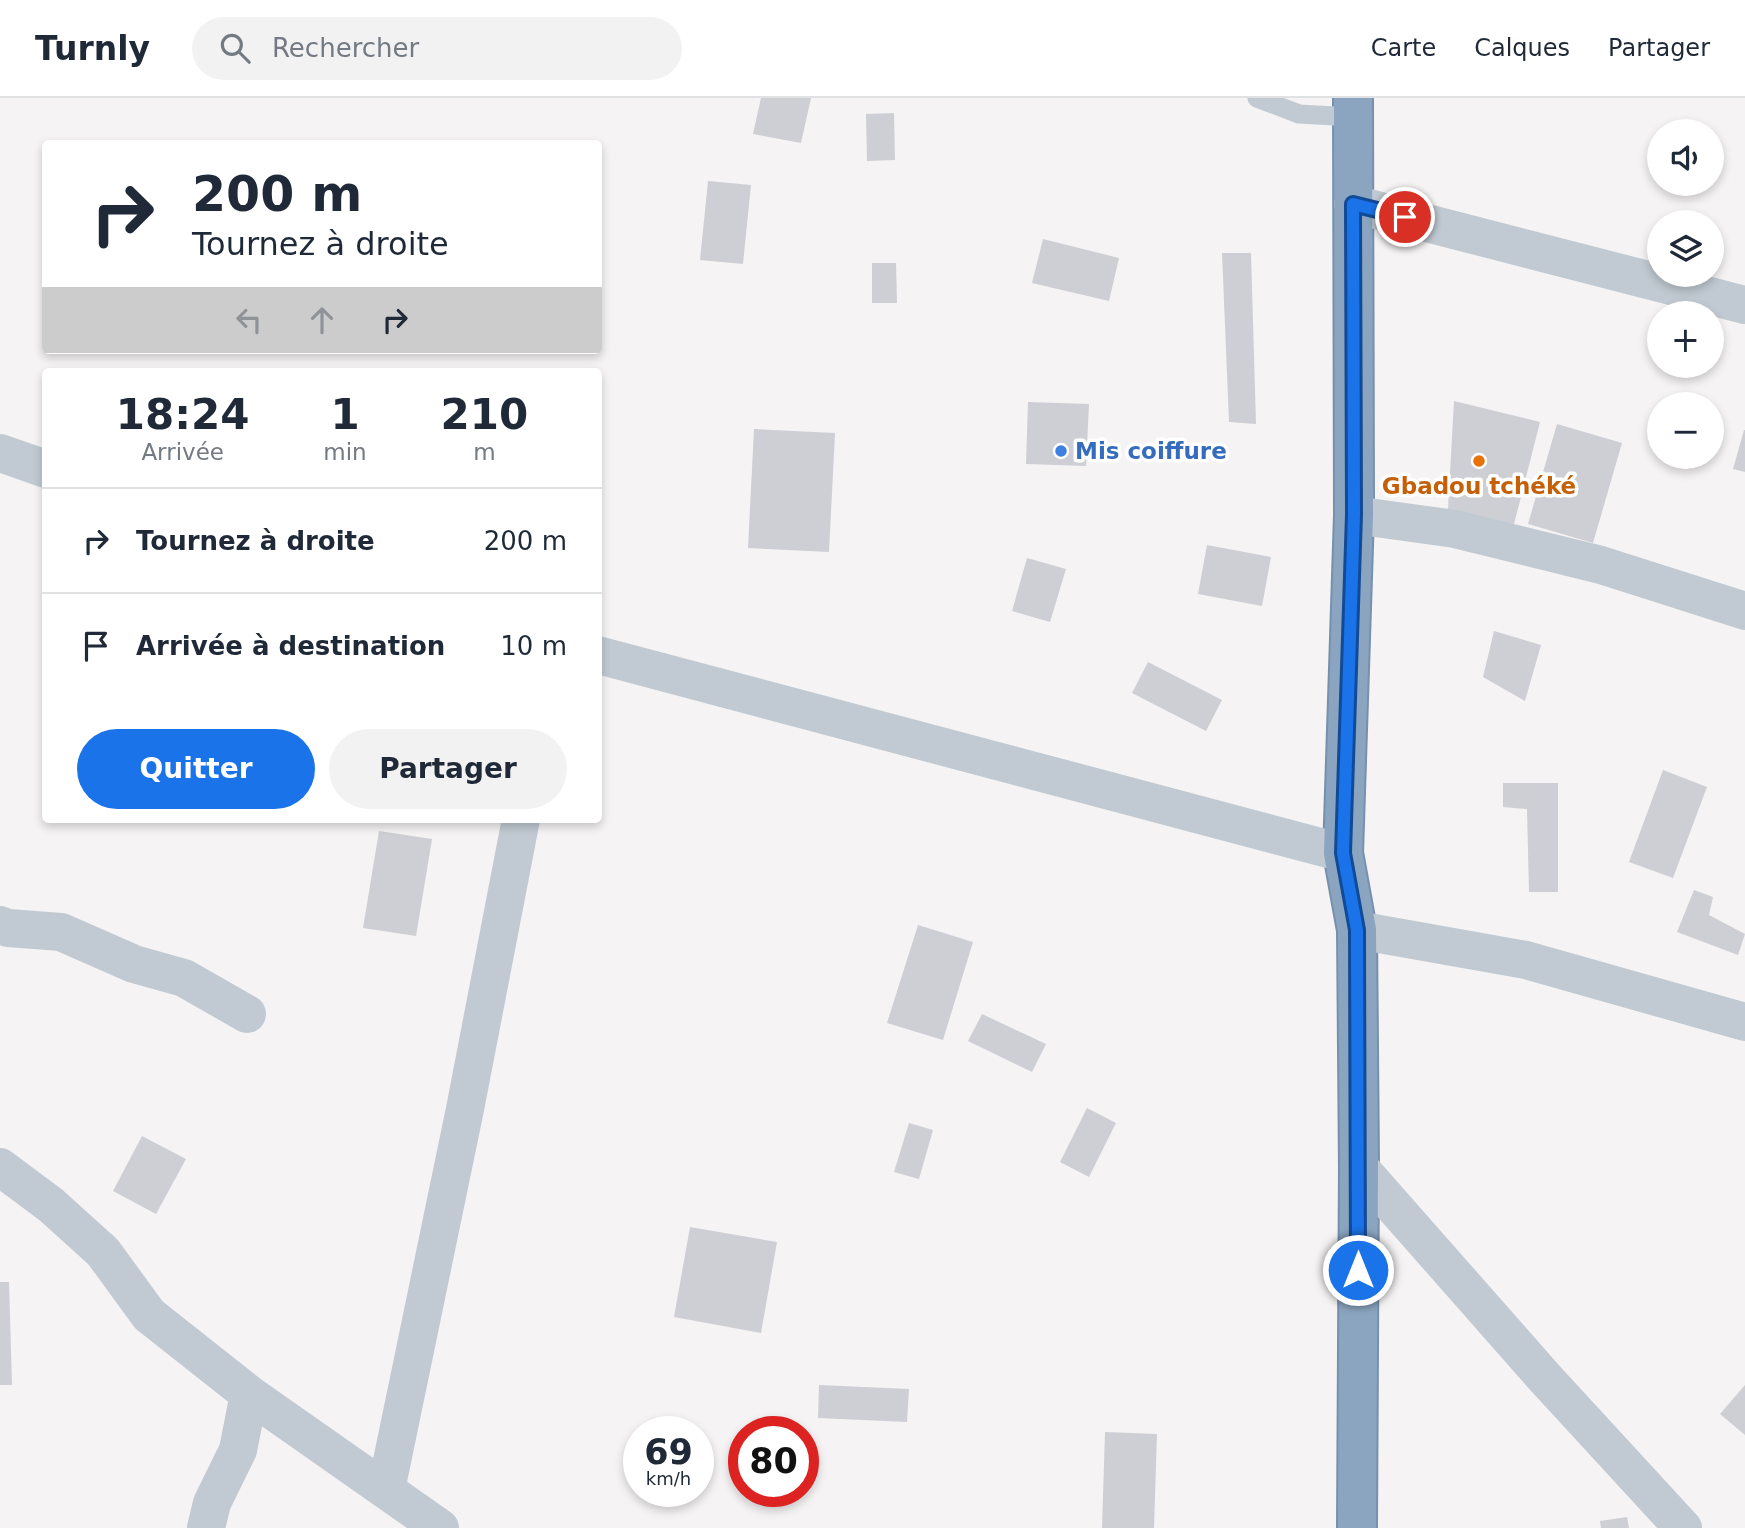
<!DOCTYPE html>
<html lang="fr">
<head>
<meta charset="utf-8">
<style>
  :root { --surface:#fff; --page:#f2f2f3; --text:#1f2937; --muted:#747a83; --line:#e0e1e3; --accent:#1a73e8 }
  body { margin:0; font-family:"DejaVu Sans",sans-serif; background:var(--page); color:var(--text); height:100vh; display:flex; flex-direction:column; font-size:26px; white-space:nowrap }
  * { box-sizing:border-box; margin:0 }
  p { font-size:23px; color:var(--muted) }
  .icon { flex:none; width:38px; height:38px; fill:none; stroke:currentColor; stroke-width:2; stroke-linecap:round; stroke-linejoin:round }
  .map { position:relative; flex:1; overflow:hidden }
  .details { position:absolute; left:42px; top:270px; width:560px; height:455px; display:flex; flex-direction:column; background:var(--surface); border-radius:7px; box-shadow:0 4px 10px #0003 }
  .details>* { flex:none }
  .guide { position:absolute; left:42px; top:42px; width:560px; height:214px; border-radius:7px; box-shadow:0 4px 10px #0003; background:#fff; color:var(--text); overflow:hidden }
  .tools { position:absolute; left:1647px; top:21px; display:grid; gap:14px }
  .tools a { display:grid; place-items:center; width:77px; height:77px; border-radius:50%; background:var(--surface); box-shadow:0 4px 10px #0003; font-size:35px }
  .speed { position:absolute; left:623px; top:1318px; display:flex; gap:14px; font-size:35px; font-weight:700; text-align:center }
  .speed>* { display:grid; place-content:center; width:91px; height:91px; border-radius:50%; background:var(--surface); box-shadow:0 4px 10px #0003; line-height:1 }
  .speed small { font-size:18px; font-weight:400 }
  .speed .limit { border:10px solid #d22; background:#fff; color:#111 }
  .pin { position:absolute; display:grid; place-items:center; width:60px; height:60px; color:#fff; margin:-30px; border:4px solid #fff; border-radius:50%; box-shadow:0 2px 7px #0007 }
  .me { position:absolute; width:77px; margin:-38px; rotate:0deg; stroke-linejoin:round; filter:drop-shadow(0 0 5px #0008) }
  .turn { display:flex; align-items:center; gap:24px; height:147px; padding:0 35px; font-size:32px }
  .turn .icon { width:91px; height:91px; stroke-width:2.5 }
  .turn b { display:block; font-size:49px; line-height:60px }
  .lanes { display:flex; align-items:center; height:66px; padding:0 35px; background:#0003; justify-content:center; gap:35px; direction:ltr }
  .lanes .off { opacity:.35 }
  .eta { display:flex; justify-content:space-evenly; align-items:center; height:119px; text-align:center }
  .eta b { font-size:42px; font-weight:600; line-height:49px }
  .button { display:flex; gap:14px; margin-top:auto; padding:14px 35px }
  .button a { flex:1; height:80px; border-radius:42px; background:var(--accent); color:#fff; font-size:28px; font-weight:600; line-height:80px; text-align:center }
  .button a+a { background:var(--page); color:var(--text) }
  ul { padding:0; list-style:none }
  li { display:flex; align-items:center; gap:21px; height:105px; padding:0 35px; border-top:2px solid var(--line) }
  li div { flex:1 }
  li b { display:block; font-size:26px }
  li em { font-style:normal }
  header { display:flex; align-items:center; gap:42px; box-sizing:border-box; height:98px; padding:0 35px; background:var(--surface); border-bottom:2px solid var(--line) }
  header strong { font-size:33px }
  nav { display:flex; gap:38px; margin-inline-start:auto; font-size:24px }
  .search { width:490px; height:63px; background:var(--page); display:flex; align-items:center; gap:18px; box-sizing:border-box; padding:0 24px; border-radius:38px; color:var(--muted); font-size:26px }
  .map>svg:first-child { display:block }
  .building { fill:#cdcfd5 }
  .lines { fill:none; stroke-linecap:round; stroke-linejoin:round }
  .highway-casing { stroke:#7690ad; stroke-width:42 }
  .lane { stroke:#c1cad2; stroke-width:19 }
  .street { stroke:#c1cad2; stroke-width:38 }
  .highway { stroke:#8ba5c1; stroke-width:38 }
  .route-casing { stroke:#114b97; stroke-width:18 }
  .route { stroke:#1a73e8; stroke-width:12 }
  .shop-dot { fill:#3f7fe0; stroke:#fff; stroke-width:2.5 }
  .food-dot { fill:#e8710a; stroke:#fff; stroke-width:2.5 }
  .labels { text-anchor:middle; stroke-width:7; stroke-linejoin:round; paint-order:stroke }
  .shop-label { font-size:23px; font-weight:bold; fill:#366cbe; stroke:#fff; text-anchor:start }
  .food-label { font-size:23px; font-weight:bold; fill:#c56008; stroke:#fff }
</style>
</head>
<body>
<header>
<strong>Turnly</strong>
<div class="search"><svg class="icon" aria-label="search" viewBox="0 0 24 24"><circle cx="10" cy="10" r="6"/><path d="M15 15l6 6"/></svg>Rechercher</div>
<nav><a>Carte</a><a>Calques</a><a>Partager</a></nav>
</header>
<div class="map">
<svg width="1745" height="1430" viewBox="0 0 1745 1430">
  <rect width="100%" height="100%" fill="#f5f3f3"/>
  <!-- building -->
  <path class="building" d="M761 0H811L801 45 753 36Z
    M894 15 895 62 867 63 866 16Z
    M708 83 751 87 743 166 700 162Z
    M1043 141 1119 160 1109 203 1032 185Z
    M1222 155H1251L1256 326 1229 324Z
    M872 165H896L897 205H872Z
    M1454 303 1540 324 1511 438 1448 411Z
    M1028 304 1089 306 1086 368 1026 366Z
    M1557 326 1622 345 1593 445 1528 426Z
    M754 331 835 335 829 454 748 450Z
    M1744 332H1745V374L1733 371Z
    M1207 447 1271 459 1262 508 1198 496Z
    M1027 460 1066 471 1050 524 1012 513Z
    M1494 533 1541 547 1525 603 1483 579Z
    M1148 564 1222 602 1206 633 1132 595Z
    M1663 672 1707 689 1673 780 1629 764Z
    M1503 685H1558V794H1529L1527 711 1503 709Z
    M379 733 432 741 416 838 363 830Z
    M1694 792 1713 799 1709 817 1745 836 1738 857 1677 834Z
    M918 827 973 844 943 942 887 925Z
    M982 916 1046 946 1032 974 968 943Z
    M1087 1010 1116 1025 1089 1079 1060 1064Z
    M909 1025 933 1032 919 1081 894 1074Z
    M142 1038 186 1061 156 1116 113 1093Z
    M690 1129 777 1144 761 1235 674 1219Z
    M0 1184H9L12 1287H0Z
    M819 1287 909 1291 907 1324 818 1320Z
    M1745 1287V1337L1720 1316Z
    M1105 1334 1157 1336 1154 1430H1102Z
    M1627 1419 1629 1430H1601L1600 1423Z"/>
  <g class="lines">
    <defs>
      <path id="highway" d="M1353 0 1354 417 1343 755 1357 832 1359 1069 1357 1430"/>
    </defs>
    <!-- highway casing -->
    <use href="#highway" class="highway-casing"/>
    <!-- lane -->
    <path class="lane" d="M1257 0 1299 16 1353 19"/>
    <!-- street -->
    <path class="street" d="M1353 106 1745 207
      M0 355 46 371
      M1354 417 1455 431 1601 467 1745 513
      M598 557 1343 755
      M0 827 8 830 61 834 134 866 184 880 247 916
      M1357 832 1526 862 1745 924
      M0 1069 51 1107 103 1154 149 1217 249 1296 440 1430
      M1359 1069 1544 1279 1683 1430
      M386 1392 465 1011 521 721
      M206 1430 212 1405 238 1352 249 1296"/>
    <!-- highway -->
    <use href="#highway" class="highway"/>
  </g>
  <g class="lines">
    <defs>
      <path id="route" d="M1358 1172 1357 832 1343 755 1354 416 1353 106 1405 119"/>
    </defs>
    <!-- route casing -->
    <use href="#route" class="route-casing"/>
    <!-- route -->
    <use href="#route" class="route"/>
  </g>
  <!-- markers -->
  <circle class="shop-dot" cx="1061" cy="353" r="7"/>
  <circle class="food-dot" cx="1479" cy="363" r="7"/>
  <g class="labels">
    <!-- shop labels -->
    <g class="shop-label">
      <text x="1075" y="361">Mis coiffure</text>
    </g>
    <!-- food labels -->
    <g class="food-label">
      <text x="1479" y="396">Gbadou tchéké</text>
    </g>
  </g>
</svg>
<div class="tools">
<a><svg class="icon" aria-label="sound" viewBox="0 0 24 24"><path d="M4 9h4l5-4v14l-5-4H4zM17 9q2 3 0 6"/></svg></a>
<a><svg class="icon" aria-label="layers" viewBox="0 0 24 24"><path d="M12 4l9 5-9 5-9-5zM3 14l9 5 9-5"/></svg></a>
<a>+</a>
<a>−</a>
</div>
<div class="speed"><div>69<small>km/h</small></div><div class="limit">80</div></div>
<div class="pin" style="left:1405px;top:119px;background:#d93025"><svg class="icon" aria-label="arrive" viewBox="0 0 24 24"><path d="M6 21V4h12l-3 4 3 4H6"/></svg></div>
<svg class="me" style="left:1358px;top:1172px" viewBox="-20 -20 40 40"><circle r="17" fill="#1a73e8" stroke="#fff" stroke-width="3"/><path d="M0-11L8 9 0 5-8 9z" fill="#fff"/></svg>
<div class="guide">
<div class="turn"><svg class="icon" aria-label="right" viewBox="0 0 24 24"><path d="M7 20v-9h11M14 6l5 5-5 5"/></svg><div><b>200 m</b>Tournez à droite</div></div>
<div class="lanes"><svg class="icon off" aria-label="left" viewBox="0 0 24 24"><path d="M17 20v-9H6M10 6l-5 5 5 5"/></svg><svg class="icon off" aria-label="ahead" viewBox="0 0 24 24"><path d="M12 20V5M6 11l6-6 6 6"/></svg><svg class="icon" aria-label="right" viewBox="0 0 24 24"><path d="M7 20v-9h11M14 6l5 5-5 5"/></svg></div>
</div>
<section class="details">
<div class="eta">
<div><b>18:24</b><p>Arrivée</p></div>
<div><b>1</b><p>min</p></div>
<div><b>210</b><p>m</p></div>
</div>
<ul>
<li><svg class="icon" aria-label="right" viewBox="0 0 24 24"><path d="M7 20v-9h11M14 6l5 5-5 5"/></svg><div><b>Tournez à droite</b></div><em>200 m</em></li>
<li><svg class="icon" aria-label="arrive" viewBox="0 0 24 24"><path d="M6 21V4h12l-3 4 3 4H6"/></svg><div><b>Arrivée à destination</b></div><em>10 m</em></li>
</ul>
<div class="button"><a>Quitter</a><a>Partager</a></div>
</section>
</div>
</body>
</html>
